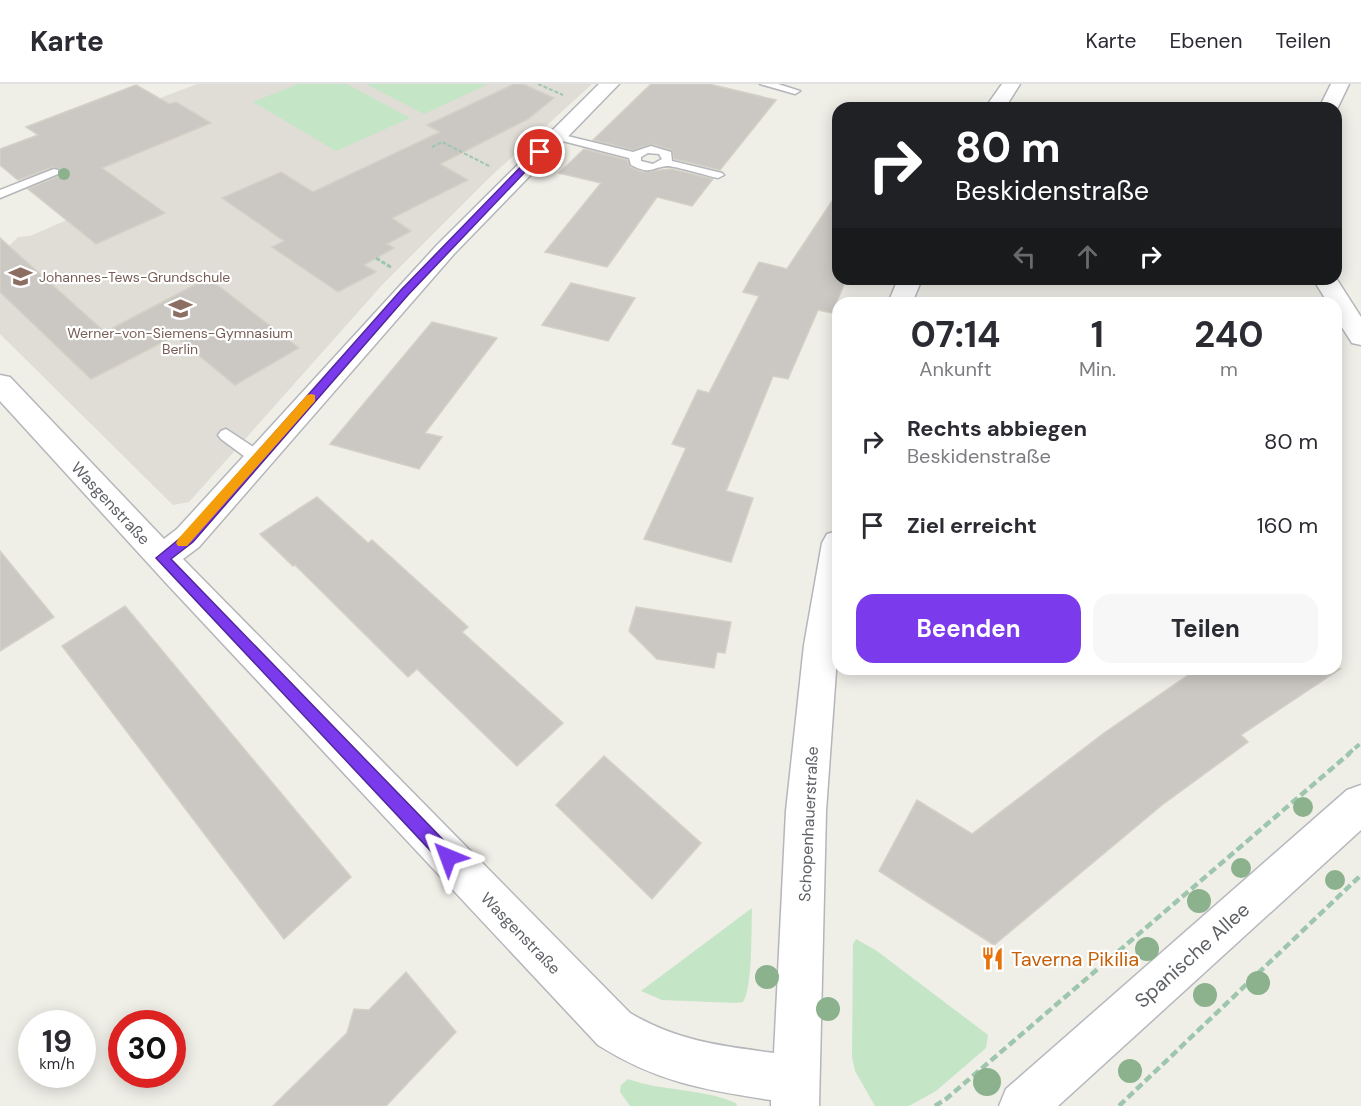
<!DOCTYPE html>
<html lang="de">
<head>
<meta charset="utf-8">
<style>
  :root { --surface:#fff; --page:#f7f7f7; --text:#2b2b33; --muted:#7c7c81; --line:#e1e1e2; --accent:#7c3aed }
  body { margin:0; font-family:"DM Sans",sans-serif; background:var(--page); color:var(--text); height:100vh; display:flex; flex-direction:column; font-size:22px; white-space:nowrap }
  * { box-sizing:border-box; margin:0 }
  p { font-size:20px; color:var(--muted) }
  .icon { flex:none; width:33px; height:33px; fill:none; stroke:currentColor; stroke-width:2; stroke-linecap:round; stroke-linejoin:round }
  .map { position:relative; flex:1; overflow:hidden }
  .drawer { position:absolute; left:832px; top:213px; width:510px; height:378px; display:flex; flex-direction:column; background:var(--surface); border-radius:18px; box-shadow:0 3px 15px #0003 }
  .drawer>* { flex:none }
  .hud { position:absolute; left:832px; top:18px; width:510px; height:183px; border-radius:18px; box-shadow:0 3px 15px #0003; background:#202124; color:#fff; overflow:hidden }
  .speed { position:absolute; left:18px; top:926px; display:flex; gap:12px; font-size:30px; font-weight:700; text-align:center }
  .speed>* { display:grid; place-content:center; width:78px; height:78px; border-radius:50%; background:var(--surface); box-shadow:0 3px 15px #0003; line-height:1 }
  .speed small { font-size:15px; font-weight:400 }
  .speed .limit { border:9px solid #d22; background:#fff; color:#111 }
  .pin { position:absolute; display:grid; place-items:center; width:51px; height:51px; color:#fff; margin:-26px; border:3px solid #fff; border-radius:50%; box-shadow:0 2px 6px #0007 }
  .me { position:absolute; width:66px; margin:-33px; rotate:316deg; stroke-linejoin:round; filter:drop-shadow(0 0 4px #0008) }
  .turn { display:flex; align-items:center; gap:21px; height:126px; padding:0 24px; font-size:27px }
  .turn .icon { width:78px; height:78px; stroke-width:2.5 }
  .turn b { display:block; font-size:42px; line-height:51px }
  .lanes { display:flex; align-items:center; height:57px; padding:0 24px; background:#0003; justify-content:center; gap:30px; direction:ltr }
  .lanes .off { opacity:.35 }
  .eta { display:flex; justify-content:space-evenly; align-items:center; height:102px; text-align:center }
  .eta b { font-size:36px; font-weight:700; line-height:42px }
  .primary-button { display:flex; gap:12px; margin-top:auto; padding:12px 24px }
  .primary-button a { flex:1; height:69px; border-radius:18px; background:var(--accent); color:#fff; font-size:24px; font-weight:700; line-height:69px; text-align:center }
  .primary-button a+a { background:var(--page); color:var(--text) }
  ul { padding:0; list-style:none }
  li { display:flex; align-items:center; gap:18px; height:84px; padding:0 24px }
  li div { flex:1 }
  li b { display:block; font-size:22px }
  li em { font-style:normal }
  header { display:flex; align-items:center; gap:36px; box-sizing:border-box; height:84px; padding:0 30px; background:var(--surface); border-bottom:2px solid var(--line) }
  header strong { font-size:28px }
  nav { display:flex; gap:33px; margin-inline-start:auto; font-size:21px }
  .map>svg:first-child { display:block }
  .education { fill:#dfddd5 }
  .green { fill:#c5e5c7 }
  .building { fill:#cbc8c4; stroke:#d4d0c5; stroke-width:1.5 }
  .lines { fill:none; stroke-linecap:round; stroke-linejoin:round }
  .service-casing { stroke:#b4b6ba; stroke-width:3 }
  .minor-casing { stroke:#b4b6ba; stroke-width:3 }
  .secondary-casing { stroke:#b5b8bd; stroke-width:3 }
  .path-far3 { stroke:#9ec6ac; stroke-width:2; stroke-dasharray:4 2; stroke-linecap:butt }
  .path-far2 { stroke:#9ec6ac; stroke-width:3; stroke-dasharray:4.5 2; stroke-linecap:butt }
  .path-far1 { stroke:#9ec6ac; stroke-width:4; stroke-dasharray:6 3; stroke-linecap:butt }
  .path { stroke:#9ec6ac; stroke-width:4.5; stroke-dasharray:8 4; stroke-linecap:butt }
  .service { fill:#fff; fill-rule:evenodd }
  .minor { fill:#fff; fill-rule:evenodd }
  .secondary { fill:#fff; fill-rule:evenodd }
  .tree { fill:#8bb28c }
  .route { fill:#7c3aed; stroke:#51269a; stroke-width:1.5 }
  .slow { fill:#f59e0b }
  .labels { text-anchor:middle; stroke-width:4.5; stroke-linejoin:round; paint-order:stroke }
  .far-education-label { font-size:14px; fill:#785e54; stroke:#fff; text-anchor:start }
  .street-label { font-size:16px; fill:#5e6166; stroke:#fff }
  .near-street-label { font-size:20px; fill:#5e6166; stroke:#fff }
  .near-food-label { font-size:20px; fill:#c56008; stroke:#fff; text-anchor:start }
</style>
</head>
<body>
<header>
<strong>Karte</strong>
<nav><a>Karte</a><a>Ebenen</a><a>Teilen</a></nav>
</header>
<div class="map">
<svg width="1361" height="1022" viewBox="0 0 1361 1022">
  <rect width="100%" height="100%" fill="#efeee7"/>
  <!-- education -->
  <path class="education" d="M197 0H592L489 94 382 201 189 418 173 421 0 250V165L10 161 18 153 30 152 67 136 0 82V75Z"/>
  <!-- green -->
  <path class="green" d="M298 0H347L410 34 336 67 253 18Z
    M366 0H488L424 30Z
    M752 824C751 844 753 903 743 918L736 919 662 916 641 907Z
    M856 855 877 867 988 951 986 964 936 1007 909 1022H875L855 987 852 973 853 860Z
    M628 995C665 1008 701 1004 736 1019L737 1022H630L620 1008 621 1001Z"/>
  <!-- building -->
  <path class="building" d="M514 0H523L554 14 528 35 440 80 468 96 392 134 411 147 387 160 394 164 364 181 376 188 338 208 272 163 284 157 222 114 281 88 313 108 440 48 427 41Z
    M651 0H709L776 16 720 86 674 75 672 66 652 60 633 66 593 56Z
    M136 1 169 20 176 18 211 39 102 84 165 129 96 160 28 105 59 92 60 85 53 83 18 96 0 81V65L38 51 26 43Z
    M584 65 627 76 630 83 642 88 671 85 713 95 692 122 657 113 607 183 545 168 601 99 559 89Z
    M838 108V197L845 198 832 229 818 226 788 295 773 292 726 407 753 414 731 478 644 455 686 364 672 360 698 306 709 309 759 212 743 208 759 178 787 185Z
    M0 154 105 248 208 194 299 264 235 301 175 252 91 295 0 208Z
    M571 199 635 214 608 257 542 241Z
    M432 238 497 254 425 349 442 353 419 385 330 360Z
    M317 413 368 459 372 456 468 543 462 548 563 639 517 682 417 585 408 593 295 481 293 482 260 450Z
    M0 467 54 533 0 567Z
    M125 522 351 793 284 855 62 562Z
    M636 523 731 538 725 569 717 568 714 584 657 575 629 547Z
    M1197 585H1340L1241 651 1248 658 1162 721 994 861 879 787 917 716 972 750 1104 649Z
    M604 672 701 759 652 815 556 721Z
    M406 888 456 948 386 1022H273L347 949 354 925 369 926Z"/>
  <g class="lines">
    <defs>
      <path id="service" d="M760 0H778L800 7 795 10Z
        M555 49 633 68 651 62 671 68 672 77 722 89 724 91 718 94C707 92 676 82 667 82 650 84 651 91 631 81L629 74 551 54V50ZM648 69 659 70 662 75 653 80 641 77V73Z
        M54 85 58 86V90L0 114V106Z
        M226 345 264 370 266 374 264 378H252L221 355 218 351 221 347Z"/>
      <path id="minor" d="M599 0H619L454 170 199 463 183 475 630 929C677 957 721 962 774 969L786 727 804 561 822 459 827 450 838 447V559L826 727 819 1022H771V1016C704 1006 657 998 598 961L166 499 0 317V291L10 293 164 455 177 445 438 160Z
        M1002 0H1020L1005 24H985Z
        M1331 0H1349L1336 27V24H1319Z
        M1336 194 1361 233V261L1352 259 1336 234V219H1328L1313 195Z
        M898 195H922L912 219H888Z"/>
      <path id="secondary" d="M1361 701V746L1058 1022H999L1006 1005 1347 706Z"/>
    </defs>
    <!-- service casing -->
    <use href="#service" class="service-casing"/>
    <!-- minor casing -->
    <use href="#minor" class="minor-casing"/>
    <!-- secondary casing -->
    <use href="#secondary" class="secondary-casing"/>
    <!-- path-far3 -->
    <path class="path-far3" d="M538 0 563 11
      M432 63 442 58 491 83"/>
    <!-- path-far2 -->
    <path class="path-far2" d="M376 174 392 184"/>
    <!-- path-far1 -->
    <path class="path-far1" d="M1348 670 1361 659"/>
    <!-- path -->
    <path class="path" d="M935 1022 946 1015 1350 669
      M1119 1022 1361 791"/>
    <!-- service -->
    <use href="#service" class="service"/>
    <!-- minor -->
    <use href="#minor" class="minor"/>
    <!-- secondary -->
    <use href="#secondary" class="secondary"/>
  </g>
  <!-- trees -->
  <g class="tree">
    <circle cx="64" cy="90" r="6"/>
    <circle cx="1303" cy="723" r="10"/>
    <circle cx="1241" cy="784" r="10"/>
    <circle cx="1335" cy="796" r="10"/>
    <circle cx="1199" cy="817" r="12"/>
    <circle cx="1147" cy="865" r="12"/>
    <circle cx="767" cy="893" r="12"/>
    <circle cx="1258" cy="899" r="12"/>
    <circle cx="1205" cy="911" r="12"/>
    <circle cx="828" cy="925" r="12"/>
    <circle cx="1130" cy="987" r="12"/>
    <circle cx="987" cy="998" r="14"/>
  </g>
  <!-- route -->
  <path class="route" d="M537 66 544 68 408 211 193 458 171 475 454 767 457 773 454 779 448 781 442 779 156 474 184 451 401 206Z"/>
  <!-- slow -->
  <path class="slow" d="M311 310 315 311V317L187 462H178L176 459 178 455 307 311Z"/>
  <!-- icons -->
  <defs>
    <symbol id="school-bare" viewBox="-9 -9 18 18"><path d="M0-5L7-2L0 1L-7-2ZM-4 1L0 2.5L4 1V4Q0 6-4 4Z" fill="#8d6e63" stroke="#fff" stroke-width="2.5" paint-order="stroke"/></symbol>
    <symbol id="restaurant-bare" viewBox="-9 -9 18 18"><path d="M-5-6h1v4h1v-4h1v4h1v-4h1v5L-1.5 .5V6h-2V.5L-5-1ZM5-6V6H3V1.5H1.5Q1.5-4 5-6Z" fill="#e8710a" stroke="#fff" stroke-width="2.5" paint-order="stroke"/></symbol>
  </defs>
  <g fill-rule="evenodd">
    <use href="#school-bare" x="4" y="176" width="33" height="33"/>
    <use href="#school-bare" x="164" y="208" width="33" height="33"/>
    <use href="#restaurant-bare" x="976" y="858" width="33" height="33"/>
  </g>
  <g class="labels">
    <!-- far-education labels -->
    <g class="far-education-label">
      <text x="39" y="198">Johannes-Tews-Grundschule</text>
      <text x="180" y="254" text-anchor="middle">Werner-von-Siemens-Gymnasium<tspan x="180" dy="16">Berlin</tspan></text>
    </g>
    <!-- street labels -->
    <g class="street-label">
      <text transform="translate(111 419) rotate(47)" y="6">Wasgenstraße</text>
      <text transform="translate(808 740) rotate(-87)" y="6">Schopenhauerstraße</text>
      <text transform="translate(521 849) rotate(46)" y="6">Wasgenstraße</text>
    </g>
    <!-- near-street labels -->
    <g class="near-street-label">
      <text transform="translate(1192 871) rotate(-42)" y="7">Spanische Allee</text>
    </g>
    <!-- near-food labels -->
    <g class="near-food-label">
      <text x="1011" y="882">Taverna Pikilia</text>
    </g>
  </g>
</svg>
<div class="speed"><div>19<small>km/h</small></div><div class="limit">30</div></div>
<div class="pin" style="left:540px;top:68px;background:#d93025"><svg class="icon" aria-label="arrive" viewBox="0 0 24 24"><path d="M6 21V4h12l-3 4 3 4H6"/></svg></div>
<svg class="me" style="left:448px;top:773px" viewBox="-20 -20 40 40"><path d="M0-17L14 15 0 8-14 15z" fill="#7c3aed" stroke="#fff" stroke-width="4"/></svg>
<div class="hud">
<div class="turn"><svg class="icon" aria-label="right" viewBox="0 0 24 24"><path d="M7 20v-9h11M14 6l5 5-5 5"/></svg><div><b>80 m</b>Beskidenstraße</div></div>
<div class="lanes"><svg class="icon off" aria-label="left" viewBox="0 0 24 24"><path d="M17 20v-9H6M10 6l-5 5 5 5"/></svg><svg class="icon off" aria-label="ahead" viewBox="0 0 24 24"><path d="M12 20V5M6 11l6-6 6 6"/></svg><svg class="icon" aria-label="right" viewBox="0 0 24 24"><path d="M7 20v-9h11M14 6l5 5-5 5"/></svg></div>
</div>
<section class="drawer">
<div class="eta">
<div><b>07:14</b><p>Ankunft</p></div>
<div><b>1</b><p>Min.</p></div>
<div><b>240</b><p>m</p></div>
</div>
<ul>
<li><svg class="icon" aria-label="right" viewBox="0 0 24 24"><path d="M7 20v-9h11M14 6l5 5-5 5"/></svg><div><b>Rechts abbiegen</b><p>Beskidenstraße</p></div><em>80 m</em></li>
<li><svg class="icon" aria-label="arrive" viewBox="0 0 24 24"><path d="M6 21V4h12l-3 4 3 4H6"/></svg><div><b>Ziel erreicht</b></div><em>160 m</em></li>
</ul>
<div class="primary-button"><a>Beenden</a><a>Teilen</a></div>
</section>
</div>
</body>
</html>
